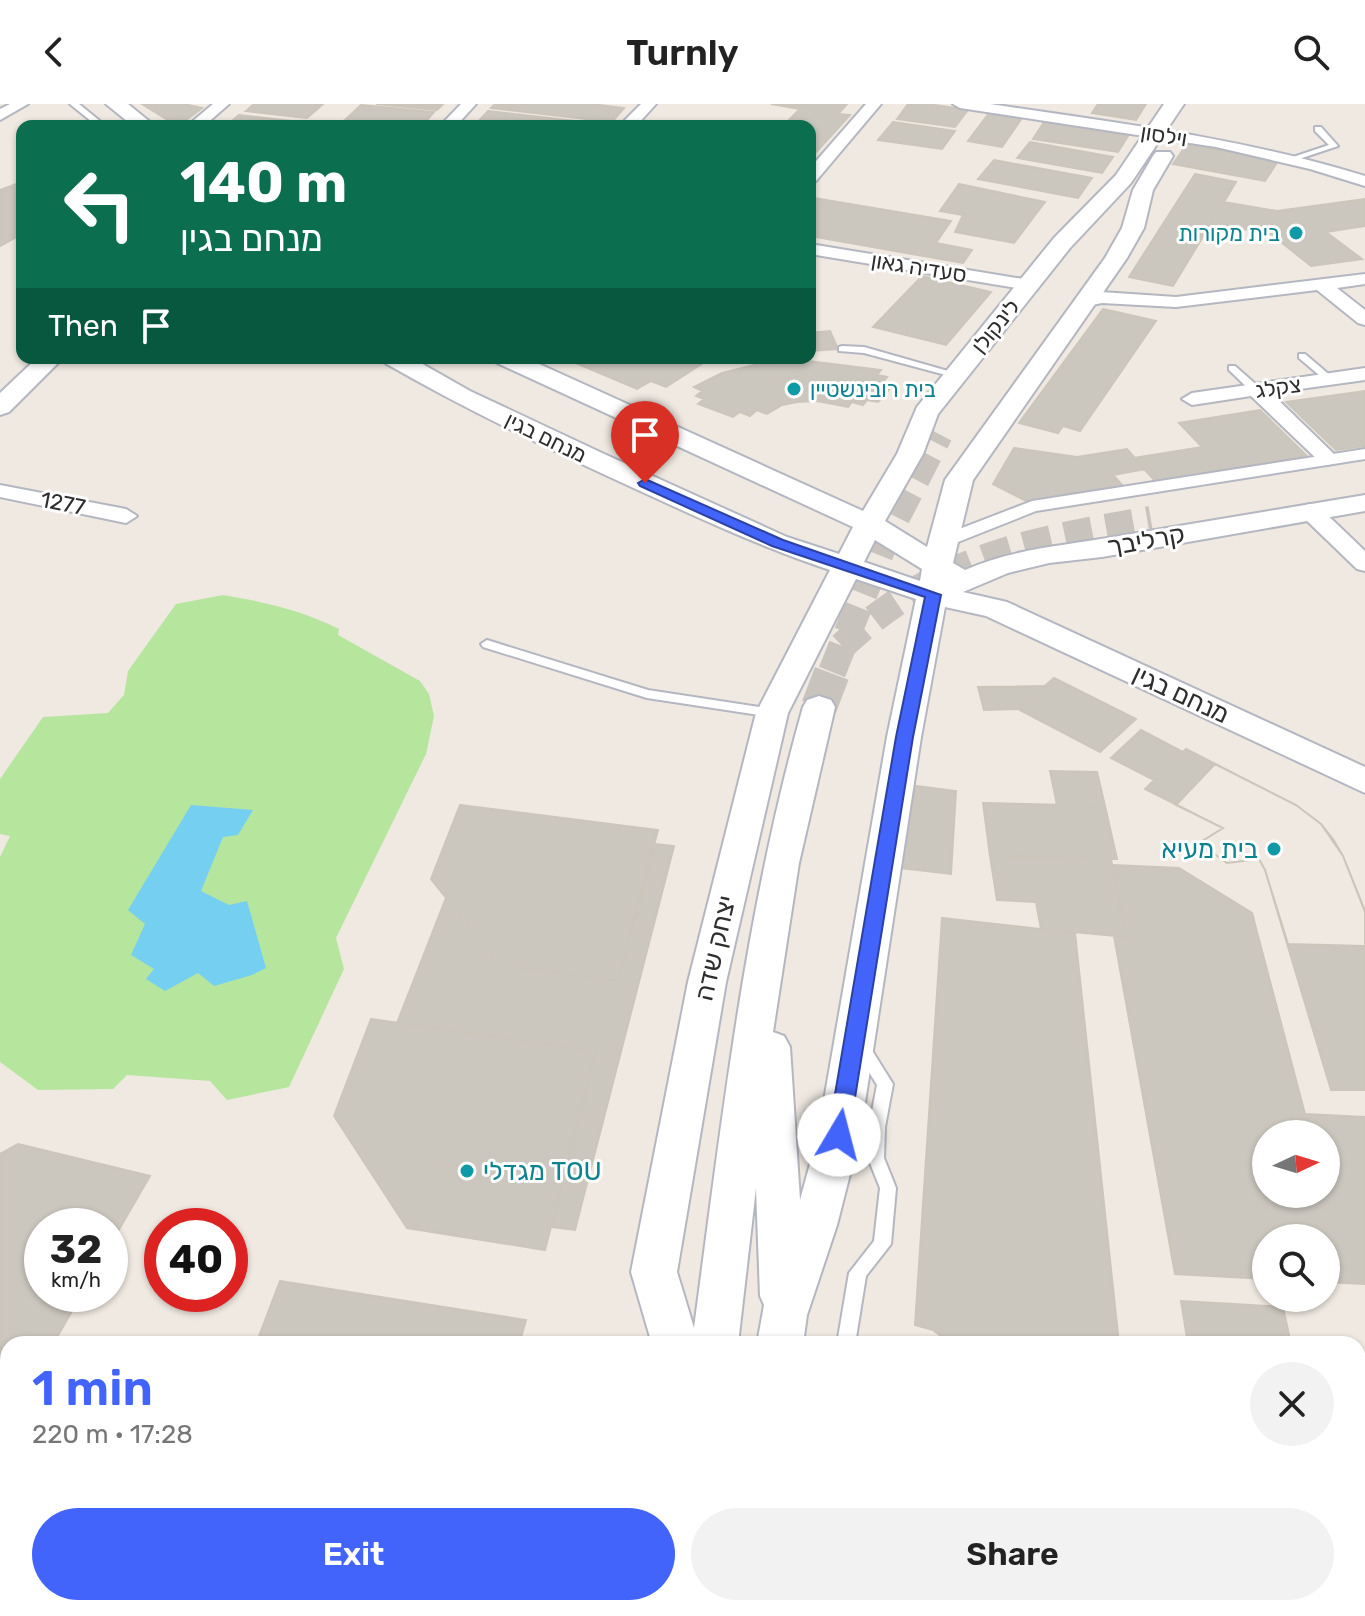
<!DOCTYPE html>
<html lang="en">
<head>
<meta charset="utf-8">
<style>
  :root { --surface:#fff; --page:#f2f2f2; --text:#222; --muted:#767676; --accent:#4264fb }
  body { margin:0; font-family:Rubik,Heebo,sans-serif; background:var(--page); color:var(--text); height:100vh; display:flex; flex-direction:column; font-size:30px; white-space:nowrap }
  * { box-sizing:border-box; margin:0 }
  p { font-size:26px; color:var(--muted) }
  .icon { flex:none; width:44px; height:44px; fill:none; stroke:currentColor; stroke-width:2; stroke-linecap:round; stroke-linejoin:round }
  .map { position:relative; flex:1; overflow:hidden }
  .sheet { position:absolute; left:0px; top:1232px; width:1366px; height:280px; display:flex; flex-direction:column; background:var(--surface); border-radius:24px 24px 0 0; box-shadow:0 2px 6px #0004 }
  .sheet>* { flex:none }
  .top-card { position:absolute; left:16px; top:16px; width:800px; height:244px; border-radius:16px; box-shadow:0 2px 6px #0004; background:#0b6e4f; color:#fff; overflow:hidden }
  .needle { width:52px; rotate:86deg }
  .buttons { position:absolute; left:1252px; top:1016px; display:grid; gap:16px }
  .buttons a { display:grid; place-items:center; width:88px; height:88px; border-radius:50%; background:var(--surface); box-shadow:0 2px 6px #0004; font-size:40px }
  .speed { position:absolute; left:24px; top:1104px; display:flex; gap:16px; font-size:40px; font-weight:700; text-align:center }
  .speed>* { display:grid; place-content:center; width:104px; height:104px; border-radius:50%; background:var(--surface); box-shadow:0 2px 6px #0004; line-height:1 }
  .speed small { font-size:20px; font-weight:400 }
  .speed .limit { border:12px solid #d22; background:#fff; color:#111 }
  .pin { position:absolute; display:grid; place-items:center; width:68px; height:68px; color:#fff; margin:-82px -34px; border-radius:50% 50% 50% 0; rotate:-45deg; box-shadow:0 0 8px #0007 }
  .pin .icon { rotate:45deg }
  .me { position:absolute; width:88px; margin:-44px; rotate:8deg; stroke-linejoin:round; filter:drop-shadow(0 0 6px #0008) }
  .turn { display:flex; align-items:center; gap:28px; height:168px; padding:0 32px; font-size:36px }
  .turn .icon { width:104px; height:104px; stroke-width:2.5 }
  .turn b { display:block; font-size:56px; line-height:68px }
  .then { display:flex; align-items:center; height:76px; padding:0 32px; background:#0003; gap:16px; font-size:30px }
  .round { display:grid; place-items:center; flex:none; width:84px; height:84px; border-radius:42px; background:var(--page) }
  .overview { display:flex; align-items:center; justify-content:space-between; height:136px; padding:0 32px }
  h1 { font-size:48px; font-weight:600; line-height:60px; color:var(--accent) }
  .cta { display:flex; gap:16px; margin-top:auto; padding:16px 32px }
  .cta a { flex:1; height:92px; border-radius:48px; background:var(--accent); color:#fff; font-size:32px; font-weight:600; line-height:92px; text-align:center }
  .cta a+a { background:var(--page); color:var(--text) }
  header { display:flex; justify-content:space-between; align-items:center; height:104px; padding:0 32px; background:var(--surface); font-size:36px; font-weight:600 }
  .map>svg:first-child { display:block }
  .green { fill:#b6e59e }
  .water { fill:#75cff0 }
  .building { fill:#cbc7bf; stroke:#cbc5ba; stroke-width:2; fill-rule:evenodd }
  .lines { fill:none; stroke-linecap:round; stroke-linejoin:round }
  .tertiary-tunnel-far1 { stroke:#c8c4bd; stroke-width:28; stroke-dasharray:28 14; stroke-linecap:butt }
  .tertiary-tunnel { stroke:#c8c4bd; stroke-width:36; stroke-dasharray:36 18; stroke-linecap:butt }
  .service-casing { stroke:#b4b7c1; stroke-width:4 }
  .pedestrian-casing { stroke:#b4b7c1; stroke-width:4 }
  .minor-casing { stroke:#b4b7c1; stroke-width:4 }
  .tertiary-casing { stroke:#b4b7c1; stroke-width:4 }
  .service { fill:#fff; fill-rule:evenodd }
  .pedestrian { fill:#fff; fill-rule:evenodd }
  .minor { fill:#fff; fill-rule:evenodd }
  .tertiary { fill:#fff; fill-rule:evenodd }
  .route { fill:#4264fb; stroke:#2b41a3; stroke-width:2 }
  .culture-dot { fill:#0f9aa8; stroke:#fff; stroke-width:3 }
  .labels { text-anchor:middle; stroke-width:6; stroke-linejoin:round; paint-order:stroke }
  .far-street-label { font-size:22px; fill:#2e2e2e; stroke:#fff }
  .far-culture-label { font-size:22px; fill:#0d838f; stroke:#fff; text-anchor:end }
  .street-label { font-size:26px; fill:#2e2e2e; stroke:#fff }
  .culture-label { font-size:26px; fill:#0d838f; stroke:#fff; text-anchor:end }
</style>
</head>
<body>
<header><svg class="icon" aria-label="back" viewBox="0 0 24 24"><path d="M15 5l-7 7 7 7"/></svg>Turnly<svg class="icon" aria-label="search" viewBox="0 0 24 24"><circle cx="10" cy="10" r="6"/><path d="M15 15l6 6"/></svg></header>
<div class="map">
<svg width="1365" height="1512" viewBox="0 0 1365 1512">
  <rect width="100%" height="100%" fill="#efe9e1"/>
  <!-- green -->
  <path class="green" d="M223 491C265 498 301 506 339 525L338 531 420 577 429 590 434 612 426 650 336 834 344 865 289 983 227 996 210 977 127 971 113 985 38 986 0 958V753L10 732 0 730V675L43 613 108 609 124 591 128 567 176 500Z"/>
  <!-- water -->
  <path class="water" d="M191 701 253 706 238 731 223 733 201 787 229 801 247 797 266 864 252 871 214 882 198 869 165 887 146 875 154 865 131 851 145 820 128 806Z"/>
  <!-- building -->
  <path class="building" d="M142 0H184L202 4 186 16 171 18Z
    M254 0H312L322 1 307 14 246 7Z
    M376 0H443L437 6Z
    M495 0H591L624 4 612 18 491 4Z
    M771 0H847L838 10 850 11 810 55V22H783L800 5Z
    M908 0H928L968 6 955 23 897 15Z
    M1098 0H1146L1136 16 1092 9Z
    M361 1 434 8 422 22 345 16Z
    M488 7 610 21 474 22Z
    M989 9 1022 14 1002 43 968 37Z
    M239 11 301 18 297 22H226Z
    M893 18 955 27 942 45 878 36Z
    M1044 18 1128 32 1118 48 1033 35Z
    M1030 38 1113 53 1102 69 1017 54Z
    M1187 40 1278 57 1265 77 1173 60Z
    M994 56 1092 74 1078 94 978 75Z
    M1195 70 1236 78 1173 182 1129 173Z
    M22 78V130L0 142V86Z
    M959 80 1045 98 1014 139 955 128 963 111 940 107Z
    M814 94 951 117 936 139 972 146 963 159 810 132V99Z
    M1365 95V122L1326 128 1362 155 1311 162 1271 130 1211 119 1224 98 1277 107Z
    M922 172 991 188 946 241 873 223Z
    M1103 205 1156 217 1080 327 1063 322 1058 329 1019 319Z
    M830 227 838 245 810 247V229Z
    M564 254H711L666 283 651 277 637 285Z
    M719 254H780L736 259Z
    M808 257 881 266 877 271 887 273 883 278 893 281 878 298 867 296 863 301 852 298 848 303 817 297 797 298 782 301 767 310 757 306 750 312 740 308 733 313 698 300 704 295 696 292 702 287 694 283 722 269 754 261Z
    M1365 287V342L1336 346 1286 298Z
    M1260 306 1307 352 1224 366 1179 319Z
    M1202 343 1224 366 1155 377 1134 354Z
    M1014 344 1077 353 1127 345 1145 365 1113 371 1124 383 1030 399 993 380Z
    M1054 574 1136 615 1100 648 1018 605Z
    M1045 582 1018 605 984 606 978 583Z
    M1141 626 1183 648 1154 676 1111 654Z
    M1186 645 1296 701 1321 720 1343 752 1365 807V986H1331L1265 766 1259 755 1227 759 1199 739 1223 724 1145 685Z
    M1215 660 1296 701 1321 720 1333 735 1343 752 1365 808V842L1288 840 1265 766 1259 755 1227 759 1199 739 1223 724 1176 701Z
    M1050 667 1097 668 1105 702 1057 701Z
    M909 681 956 687 951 770 901 764Z
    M983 699 1105 702 1117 755 990 752Z
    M460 701 658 726 618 877 499 860 431 775Z
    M655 740 674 742 575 1126 551 1123 596 947 397 919 446 794 499 860 618 877Z
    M990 752 1111 755 1126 833 1041 825 1036 798 997 796Z
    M1113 761 1179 764 1252 809 1305 1010 1365 1013V1180L1326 1178V1134H1266V1175L1175 1170 1114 832 1126 833ZM1266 1030H1326V1090H1266Z
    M942 814 1075 829 1119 1240H951L933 1226 915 1221Z
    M371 915 596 947 545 1146 407 1124 334 1012Z
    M18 1040 150 1072 110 1141V1122H42V1190H82L53 1240H8L6 1322 0 1321V1050Z
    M280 1177 526 1216 519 1240H256Z
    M1181 1197 1283 1203 1291 1240H1188Z
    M1358 1300H1365V1421H1358Z
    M1027 1504H1117L1118 1512H1033Z
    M1083 1504H1145L1146 1512H1083Z
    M1235 1504H1350L1351 1512H1237Z"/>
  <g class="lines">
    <!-- tertiary-tunnel-far1 -->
    <path class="tertiary-tunnel-far1" d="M842 542C936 454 1028 437 1151 416
      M832 568 888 429 939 330"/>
    <!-- tertiary-tunnel -->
    <path class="tertiary-tunnel" d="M819 603 833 566"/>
    <defs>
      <path id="service" d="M70 0H79L106 22H97Z
        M1315 23H1321L1338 42 1293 57V53L1329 41 1315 27Z
        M842 242 864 243 962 271 957 274 864 249 839 247V243Z
        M1299 250H1305L1332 273V277H1326L1299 254Z
        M1229 262H1235L1260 284V288H1252L1229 266Z
        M487 536 648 586 772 605 778 609 772 613 647 594 483 543 481 540Z
        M862 938 868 940 893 980 885 1023 884 1054 896 1084 891 1140 866 1172 855 1240H837L849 1169 874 1137 880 1084 868 1054 869 1023 877 981 854 944 856 940Z"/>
      <path id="pedestrian" d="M1365 345V355L1036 407 948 442H936L933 438 936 434 1032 397Z"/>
      <path id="minor" d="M10 0H28L0 16V5Z
        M213 0H229L204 22H187Z
        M461 0H476L456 22H440Z
        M641 0H656L636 22H619Z
        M866 0H881L816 77 810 79V64Z
        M953 0H990C1117 19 1243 34 1365 72V82L1310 65 1216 43 960 4Z
        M810 140 1029 176 1038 181 1029 186 810 150Z
        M1365 170V180L1337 184 1365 206V221L1358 219 1317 186 1176 203 1102 199 1087 202 1078 197 1081 193 1101 188 1176 193Z
        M1365 264V276L1271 289 1335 351 1339 355 1328 361 1321 359 1251 292 1192 301 1182 295 1192 289Z
        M0 381 126 405 137 412 126 419 0 393Z
        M1310 400 1318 402 1365 447V467L1357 465 1302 412 1299 407 1302 402Z"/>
      <path id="tertiary" d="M106 0H128L155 22H133Z
        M1164 0H1184L1131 79 1070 144 938 310 923 350 885 417 927 443 945 376 1105 154 1122 124 1133 86 1153 52 1156 48H1170L1173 52 1153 86 1144 124 1127 154 973 376 953 459 965 466C1012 445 1062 442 1113 433 1197 419 1281 405 1365 391V407L1102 453 1049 459 1008 469 963 488 1007 498 1365 663V689L986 512 945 503 921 633 860 1031 837 1121 807 1211 803 1240H757L764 1201 760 1192 756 1084 738 1240H652L631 1168 688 878 756 609 830 466C764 444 701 415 638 386 552 347 467 306 385 259L382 254H412L470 287 602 349 787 433 839 450 853 423 497 259 494 254H526L863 407 897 350 917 303 1054 134 1116 71ZM875 436 922 465 920 477 864 458ZM856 475 916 495 887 633 818 1031 800 1096 790 943 784 932 773 928 799 759 835 603 831 596 819 592 807 596 803 603C745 807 722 1015 694 1224L677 1168 726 878 788 609Z
        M37 254H63L9 308 0 311V289Z
        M648 1504H700L699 1512H647Z
        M715 1504H767L766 1512H714Z"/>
    </defs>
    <!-- service casing -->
    <use href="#service" class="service-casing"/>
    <!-- pedestrian casing -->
    <use href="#pedestrian" class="pedestrian-casing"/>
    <!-- minor casing -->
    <use href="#minor" class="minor-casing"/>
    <!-- tertiary casing -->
    <use href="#tertiary" class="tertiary-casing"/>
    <!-- service -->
    <use href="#service" class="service"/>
    <!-- pedestrian -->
    <use href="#pedestrian" class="pedestrian"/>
    <!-- minor -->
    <use href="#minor" class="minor"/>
    <!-- tertiary -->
    <use href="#tertiary" class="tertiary"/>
  </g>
  <!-- route -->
  <path class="route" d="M645 375 783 436 941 491 913 633 849 1031 846 1037 839 1040 831 1037 828 1031 896 633 925 493 772 442 640 382 638 379Z"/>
  <!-- markers -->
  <g class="culture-dot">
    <circle cx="1296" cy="129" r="8"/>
    <circle cx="794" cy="285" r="8"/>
    <circle cx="1274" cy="745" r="8"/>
    <circle cx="467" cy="1067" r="8"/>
  </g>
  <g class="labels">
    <!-- far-street labels -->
    <g class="far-street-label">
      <text transform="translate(1164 31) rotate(9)" y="8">וילסון</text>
      <text transform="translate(919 163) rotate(9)" y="8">סעדיה גאון</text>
      <text transform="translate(995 222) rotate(-51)" y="8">לינקולן</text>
      <text transform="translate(1278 283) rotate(-8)" y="8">צקלג</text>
      <text transform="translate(546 333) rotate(26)" y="8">מנחם בגין</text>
      <text transform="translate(63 399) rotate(11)" y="8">1277</text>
    </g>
    <!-- far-culture labels -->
    <g class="far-culture-label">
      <text x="1280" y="137">בית מקורות</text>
      <text x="810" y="293" text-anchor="start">בית רובינשטיין</text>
    </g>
    <!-- street labels -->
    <g class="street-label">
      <text transform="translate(1146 436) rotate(-10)" y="9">קרליבך</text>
      <text transform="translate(1181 590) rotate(25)" y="9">מנחם בגין</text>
      <text transform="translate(715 844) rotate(-77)" y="9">יצחק שדה</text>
    </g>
    <!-- culture labels -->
    <g class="culture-label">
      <text x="1258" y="754">בית מעיא</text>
      <text x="483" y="1076" text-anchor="start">מגדלי TOU</text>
    </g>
  </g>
</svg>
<div class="buttons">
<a><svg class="needle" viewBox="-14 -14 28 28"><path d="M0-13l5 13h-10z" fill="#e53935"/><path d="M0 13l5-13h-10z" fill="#767676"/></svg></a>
<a><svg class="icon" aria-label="search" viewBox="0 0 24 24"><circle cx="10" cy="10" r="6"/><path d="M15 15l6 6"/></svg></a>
</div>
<div class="speed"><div>32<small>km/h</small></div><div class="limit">40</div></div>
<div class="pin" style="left:645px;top:379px;background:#d93025"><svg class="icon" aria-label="arrive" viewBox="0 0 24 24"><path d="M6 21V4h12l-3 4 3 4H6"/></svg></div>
<svg class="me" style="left:839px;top:1031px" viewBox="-20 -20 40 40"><circle r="19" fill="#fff"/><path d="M0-13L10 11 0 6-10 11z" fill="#4264fb"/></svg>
<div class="top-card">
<div class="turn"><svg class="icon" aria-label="left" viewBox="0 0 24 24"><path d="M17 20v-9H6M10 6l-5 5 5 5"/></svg><div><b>140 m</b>מנחם בגין</div></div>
<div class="then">Then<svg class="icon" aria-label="arrive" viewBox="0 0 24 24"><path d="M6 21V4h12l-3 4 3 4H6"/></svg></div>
</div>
<section class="sheet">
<div class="overview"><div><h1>1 min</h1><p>220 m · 17:28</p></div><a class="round"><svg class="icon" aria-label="close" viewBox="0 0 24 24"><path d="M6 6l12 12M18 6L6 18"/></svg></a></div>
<div class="cta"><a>Exit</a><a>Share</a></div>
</section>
</div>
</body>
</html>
